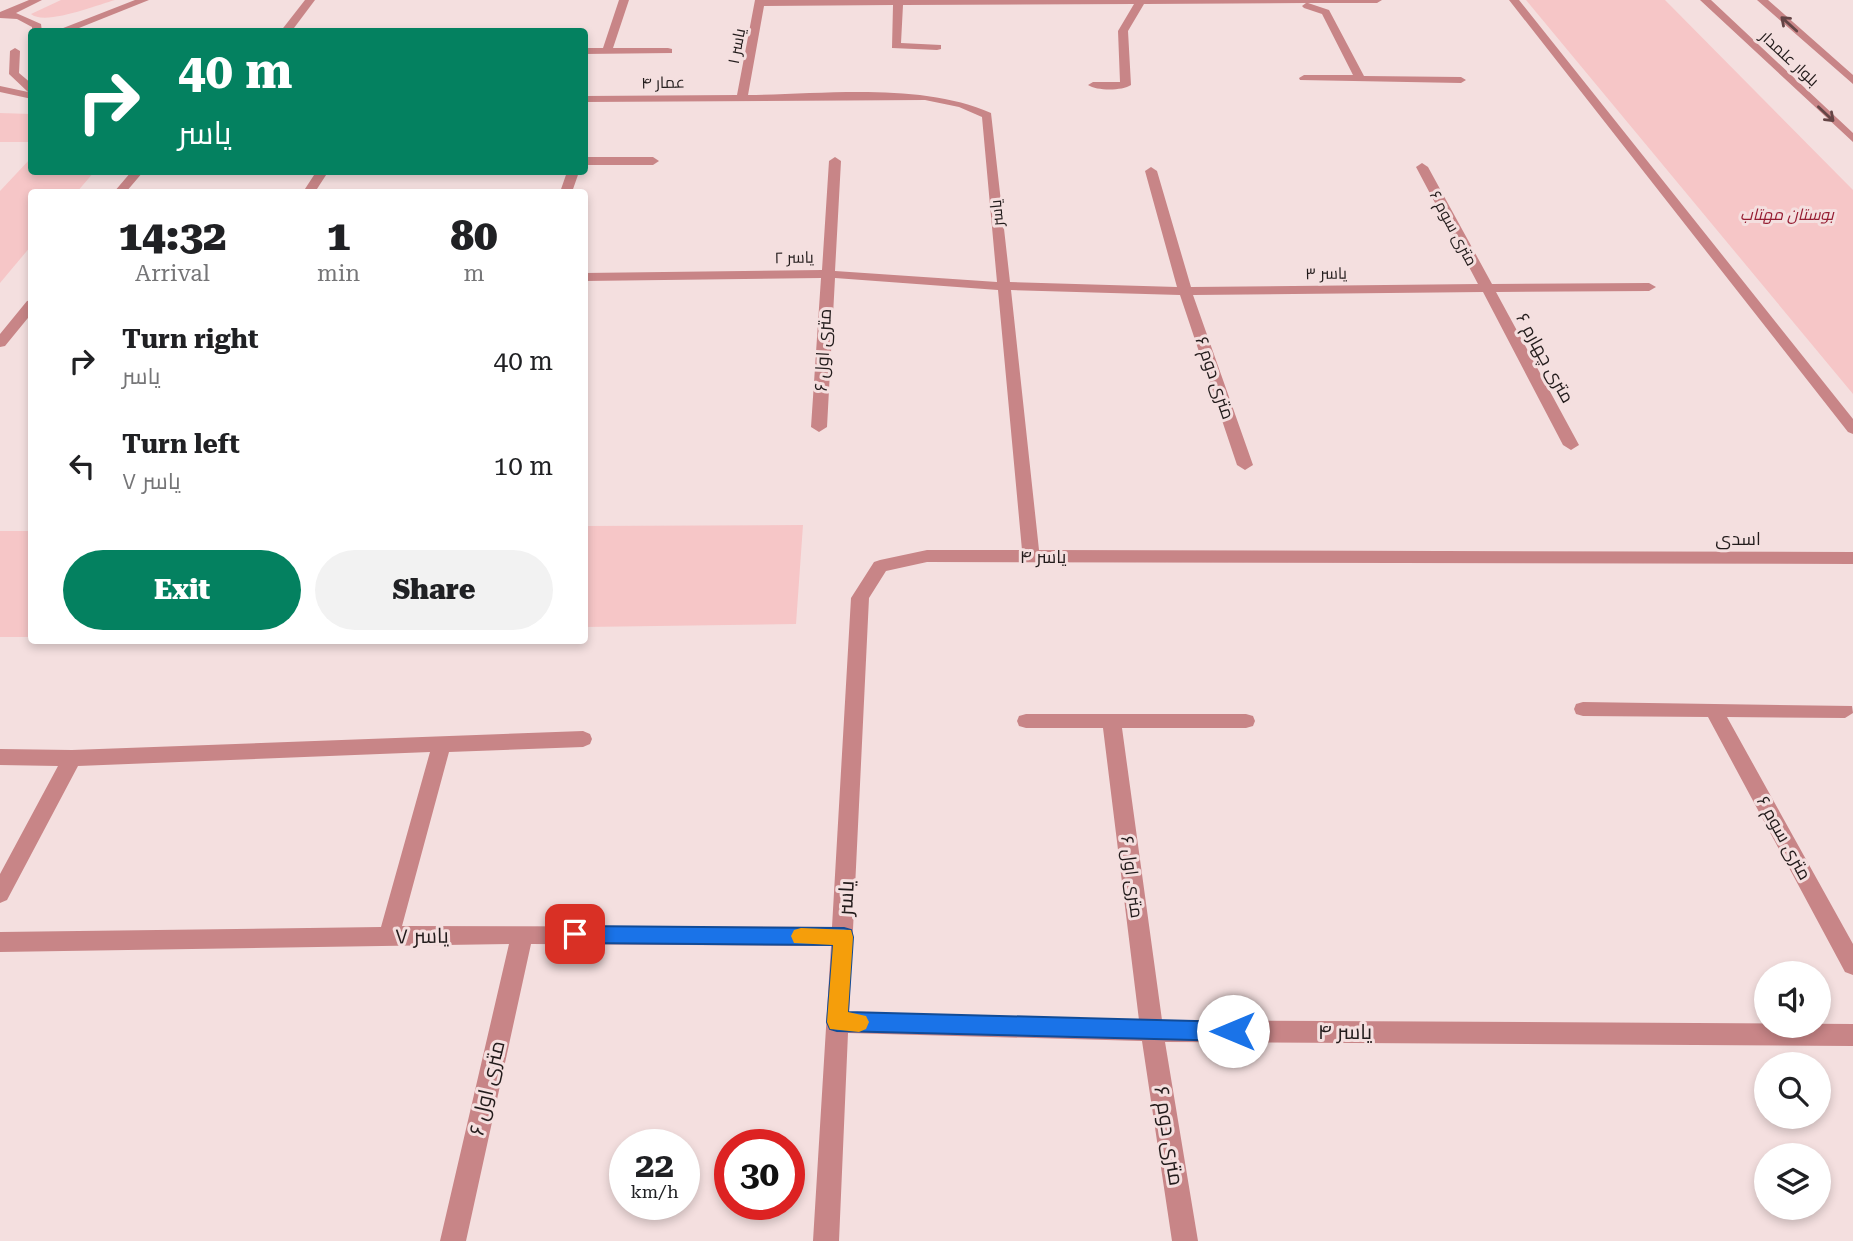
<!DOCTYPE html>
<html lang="en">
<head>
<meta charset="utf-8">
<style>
  :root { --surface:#fff; --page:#f2f2f2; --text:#202124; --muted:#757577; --accent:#048160 }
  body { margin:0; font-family:"Roboto Serif",Cairo,serif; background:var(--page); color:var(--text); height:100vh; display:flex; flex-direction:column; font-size:26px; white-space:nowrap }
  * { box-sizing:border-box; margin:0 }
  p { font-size:23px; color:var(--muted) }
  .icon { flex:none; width:38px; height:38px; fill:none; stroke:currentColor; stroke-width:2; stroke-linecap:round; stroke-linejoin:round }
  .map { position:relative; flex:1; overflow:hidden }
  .sheet { position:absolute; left:28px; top:189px; width:560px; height:455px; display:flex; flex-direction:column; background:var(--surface); border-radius:7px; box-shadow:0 4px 10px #0003 }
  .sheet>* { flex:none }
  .banner { position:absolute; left:28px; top:28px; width:560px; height:147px; border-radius:7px; box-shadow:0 4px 10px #0003; background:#048160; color:#fff; overflow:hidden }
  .tools { position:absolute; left:1754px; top:961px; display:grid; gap:14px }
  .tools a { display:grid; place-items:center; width:77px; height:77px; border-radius:50%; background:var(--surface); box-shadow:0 4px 10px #0003; font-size:35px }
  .speed { position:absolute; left:609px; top:1129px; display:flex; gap:14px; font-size:35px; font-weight:700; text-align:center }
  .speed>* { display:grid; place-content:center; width:91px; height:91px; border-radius:50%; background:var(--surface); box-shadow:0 4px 10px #0003; line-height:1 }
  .speed small { font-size:18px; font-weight:400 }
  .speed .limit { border:10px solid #d22; background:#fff; color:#111 }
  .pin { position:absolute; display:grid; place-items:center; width:60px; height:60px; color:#fff; margin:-30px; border-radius:14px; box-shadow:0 4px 10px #0006 }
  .me { position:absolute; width:77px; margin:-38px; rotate:270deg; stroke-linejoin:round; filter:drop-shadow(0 0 5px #0008) }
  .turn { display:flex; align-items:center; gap:24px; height:147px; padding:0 35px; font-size:32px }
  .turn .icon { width:91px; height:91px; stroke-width:2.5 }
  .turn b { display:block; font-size:49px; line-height:60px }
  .eta { display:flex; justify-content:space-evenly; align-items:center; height:119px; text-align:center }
  .eta b { font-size:42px; font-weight:800; line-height:49px }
  .cta { display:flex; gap:14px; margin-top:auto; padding:14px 35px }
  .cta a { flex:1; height:80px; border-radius:42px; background:var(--accent); color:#fff; font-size:28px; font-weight:800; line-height:80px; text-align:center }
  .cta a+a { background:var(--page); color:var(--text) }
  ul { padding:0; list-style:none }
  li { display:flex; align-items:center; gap:21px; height:105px; padding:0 35px }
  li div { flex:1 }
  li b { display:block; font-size:26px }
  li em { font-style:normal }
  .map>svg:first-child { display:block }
  .green { fill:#f6c6c7 }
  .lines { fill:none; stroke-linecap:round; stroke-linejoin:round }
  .minor { fill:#c88587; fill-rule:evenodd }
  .tertiary { fill:#c88587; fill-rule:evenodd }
  .oneway { stroke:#644546 }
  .route { fill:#1a73e8; stroke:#114b97; stroke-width:2 }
  .slow { fill:#f59e0b }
  .labels { text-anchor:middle; stroke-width:6; stroke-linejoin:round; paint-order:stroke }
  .far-street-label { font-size:16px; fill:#221b1b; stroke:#f4dfdf }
  .far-park-label { font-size:16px; font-style:italic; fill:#951c31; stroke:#f4dfdf }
  .street-label { font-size:18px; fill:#221b1b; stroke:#f4dfdf }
  .near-street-label { font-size:21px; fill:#221b1b; stroke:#f4dfdf }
</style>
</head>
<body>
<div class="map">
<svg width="1853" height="1241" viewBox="0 0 1853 1241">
  <rect width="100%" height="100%" fill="#f4dfdf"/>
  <!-- green -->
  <path class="green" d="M61 0H115C97 5 45 26 31 14Z
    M1526 0H1665L1853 190V394Z
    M0 113 31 114V142H0Z
    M31 158 32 172H94L77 192H32L31 246 0 283V191Z
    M803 525 796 624 585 627V526Z
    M0 531H31V637H0Z"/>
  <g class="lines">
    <!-- minor -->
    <path class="minor" d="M305 0H315L291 32H280Z
      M619 0H629L613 48H668L672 49V53L584 54V48H603Z
      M755 0H1382L1377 3H1308L1329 10 1364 76 1461 77 1466 80 1461 83 1300 80 1299 78 1304 75H1353L1322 14 1304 8 1302 6 1306 3 1144 4 1128 31 1131 85C1122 91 1097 91 1088 85L1093 82H1120L1118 31 1134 4 903 5 901 43 941 45V49L937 50 892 48 893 5 764 6 748 95C824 94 922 82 991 113L1010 282 1177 287 1145 171 1151 167 1157 171 1191 287 1478 284 1416 167 1422 163 1428 167 1492 284 1649 283 1656 287 1649 291 1496 292 1579 445 1571 450 1563 445 1483 292 1193 295 1253 465 1245 470 1237 465 1180 295 1011 290 1039 550 1853 552V564L927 562 886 571 869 598 849 1012 1139 1020 1103 728H1026L1019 726 1017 721 1019 716 1026 714H1246L1253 716 1255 721 1253 726 1246 728H1122L1162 1020 1853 1024V1046L1165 1042 1198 1241H1172L1142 1041 848 1033 839 1241H813L831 946 531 944 466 1241H440L509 944 0 952V932L381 927 430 752 78 766 7 900 0 903V874L58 766 0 765V749L72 750 583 731 590 734 592 739 590 744 583 747 449 752 402 926 832 927 851 598 874 562 880 560 927 550H1022L998 290 835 278 827 427 819 432 811 427 821 278 584 281V273L822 270 829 161 835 157 841 161 835 271 997 282 982 117 959 107 925 100 584 102V96L737 95Z
      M1509 0H1519L1853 419V434L1848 432Z
      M584 157H653L659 161 653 165H584Z
      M316 172H328L315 192H303Z
      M567 172H579L572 192H560Z
      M1583 702 1852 706 1853 713 1845 718 1727 717 1853 944V975L1845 972 1708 717 1583 716 1576 714 1574 709 1576 704Z"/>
    <!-- tertiary -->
    <path class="tertiary" d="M29 0H42L16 13 41 24 42 32H32V27L17 19 0 18V12Z
      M135 0H149L69 32H53Z
      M1700 0H1711L1853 133V142Z
      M1757 0H1768L1853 75V84Z
      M15 48 20 51 19 73 32 84V99L0 92V86L28 92 9 74 10 51Z
      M131 172H143L126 192H114Z
      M32 300V313L5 346 0 347V334L27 301Z"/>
  </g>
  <!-- one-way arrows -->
  <defs><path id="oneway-shaft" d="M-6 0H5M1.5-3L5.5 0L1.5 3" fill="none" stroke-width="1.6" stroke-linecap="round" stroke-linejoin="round" transform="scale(1.75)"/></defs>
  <g class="oneway">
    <use href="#oneway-shaft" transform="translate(1789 24) rotate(-138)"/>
    <use href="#oneway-shaft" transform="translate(1826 114) rotate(43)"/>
  </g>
  <!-- route -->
  <path class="route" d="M575 926 844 928 851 930 853 937 848 1012 1233 1022 1241 1025 1244 1031 1241 1038 1233 1041 837 1031 830 1029 827 1022 833 945 575 943 568 941 565 934 568 928Z"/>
  <!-- slow -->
  <path class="slow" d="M801 928 851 930 853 937 848 1012 866 1016 869 1022 866 1029 859 1032 830 1029 827 1022 833 945 794 943 791 936 794 930Z"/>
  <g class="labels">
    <!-- far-street labels -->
    <g class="far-street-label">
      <text transform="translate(736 46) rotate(-79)" y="6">یاسر ۱</text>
      <text transform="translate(1790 58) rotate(43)" y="6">بلوار علمدار</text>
      <text transform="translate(663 82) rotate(-1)" y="6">عمار ۴</text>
      <text transform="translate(996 213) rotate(-95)" y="6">یاسر</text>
      <text transform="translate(1454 228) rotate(62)" y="6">۶ متری سوم</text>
      <text transform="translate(794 257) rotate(-1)" y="6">یاسر ۲</text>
      <text transform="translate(1326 273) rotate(-1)" y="6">یاسر ۳</text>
    </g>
    <!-- far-park labels -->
    <g class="far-park-label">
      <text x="1787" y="220">بوستان مهتاب</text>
    </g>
    <!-- street labels -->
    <g class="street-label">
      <text transform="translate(823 350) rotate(-87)" y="6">۶ متری اول</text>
      <text transform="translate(1545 358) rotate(61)" y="6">۶ متری چهارم</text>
      <text transform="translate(1215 378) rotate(71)" y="6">۶ متری دوم</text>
      <text x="1738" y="545">اسدی</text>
      <text x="1043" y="563">یاسر ۴</text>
      <text transform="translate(1784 838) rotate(61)" y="6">۶ متری سوم</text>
      <text transform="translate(1132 877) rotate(83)" y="6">۶ متری اول</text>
    </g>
    <!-- near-street labels -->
    <g class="near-street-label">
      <text transform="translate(846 898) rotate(-87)" y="7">یاسر</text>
      <text transform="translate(422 936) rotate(-1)" y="7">یاسر ۷</text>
      <text x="1345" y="1039">یاسر ۴</text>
      <text transform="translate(487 1088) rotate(-77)" y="7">۶ متری اول</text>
      <text transform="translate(1169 1136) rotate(81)" y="7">۶ متری دوم</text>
    </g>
  </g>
</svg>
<div class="tools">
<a><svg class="icon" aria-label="sound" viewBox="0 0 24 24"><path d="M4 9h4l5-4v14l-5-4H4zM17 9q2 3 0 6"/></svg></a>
<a><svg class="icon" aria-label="search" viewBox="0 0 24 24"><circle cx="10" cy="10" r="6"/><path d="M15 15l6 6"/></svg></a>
<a><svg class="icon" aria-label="layers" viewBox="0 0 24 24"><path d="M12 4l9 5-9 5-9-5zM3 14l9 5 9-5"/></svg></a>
</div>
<div class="speed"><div>22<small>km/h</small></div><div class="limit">30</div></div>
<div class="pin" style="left:575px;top:934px;background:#d93025"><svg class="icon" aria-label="arrive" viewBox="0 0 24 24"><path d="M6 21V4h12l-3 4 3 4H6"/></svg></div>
<svg class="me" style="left:1233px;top:1031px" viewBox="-20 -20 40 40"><circle r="19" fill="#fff"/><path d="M0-13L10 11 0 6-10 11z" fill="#1a73e8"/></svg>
<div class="banner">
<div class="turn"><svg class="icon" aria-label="right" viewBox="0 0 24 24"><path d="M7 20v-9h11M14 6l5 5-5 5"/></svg><div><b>40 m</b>یاسر</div></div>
</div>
<section class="sheet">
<div class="eta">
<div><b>14:32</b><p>Arrival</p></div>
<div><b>1</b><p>min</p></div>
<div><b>80</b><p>m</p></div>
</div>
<ul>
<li><svg class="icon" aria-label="right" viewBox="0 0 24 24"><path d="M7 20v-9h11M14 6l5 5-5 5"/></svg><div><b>Turn right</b><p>یاسر</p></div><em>40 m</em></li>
<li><svg class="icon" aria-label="left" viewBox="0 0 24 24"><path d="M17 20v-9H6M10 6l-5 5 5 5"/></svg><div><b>Turn left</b><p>یاسر ۷</p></div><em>10 m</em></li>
</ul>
<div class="cta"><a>Exit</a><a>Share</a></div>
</section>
</div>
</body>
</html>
